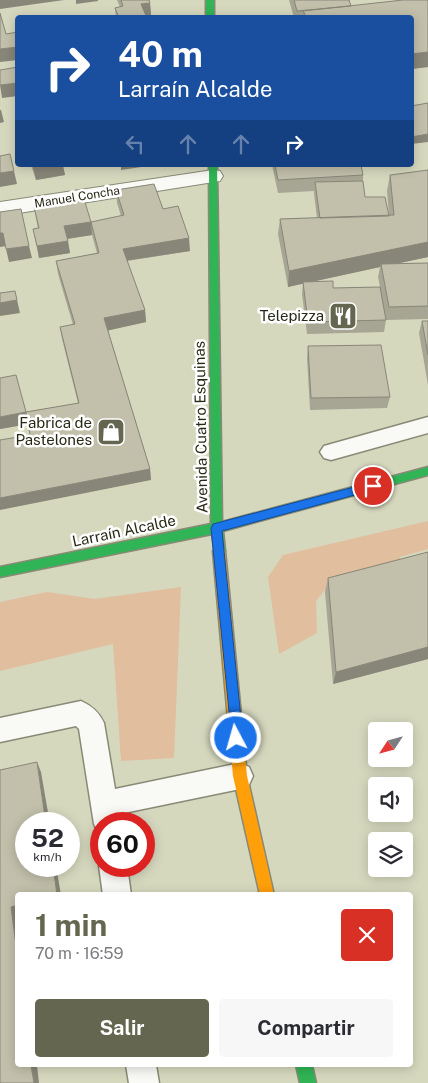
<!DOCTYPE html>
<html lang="es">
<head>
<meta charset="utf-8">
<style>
  :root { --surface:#fff; --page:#f7f7f7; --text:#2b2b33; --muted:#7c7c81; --accent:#646650 }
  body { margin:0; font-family:"Public Sans",sans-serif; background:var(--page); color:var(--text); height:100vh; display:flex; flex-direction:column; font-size:19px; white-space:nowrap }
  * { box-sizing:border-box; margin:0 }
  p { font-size:16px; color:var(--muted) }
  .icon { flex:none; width:28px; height:28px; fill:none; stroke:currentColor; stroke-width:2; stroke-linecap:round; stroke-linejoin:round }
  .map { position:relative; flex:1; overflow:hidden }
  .details { position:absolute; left:15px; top:892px; width:398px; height:175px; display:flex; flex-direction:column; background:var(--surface); border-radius:5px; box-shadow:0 2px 12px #0003 }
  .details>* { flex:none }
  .banner { position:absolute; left:15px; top:15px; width:399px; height:152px; border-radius:5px; box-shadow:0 2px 12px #0003; background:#1a4fa0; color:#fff; overflow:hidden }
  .needle { width:32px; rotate:234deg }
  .buttons { position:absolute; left:368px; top:722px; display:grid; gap:10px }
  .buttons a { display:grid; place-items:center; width:45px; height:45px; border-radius:5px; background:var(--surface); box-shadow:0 2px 12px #0003; font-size:25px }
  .speed { position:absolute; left:15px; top:812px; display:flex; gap:10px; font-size:25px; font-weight:700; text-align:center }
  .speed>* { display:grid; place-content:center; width:65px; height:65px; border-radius:50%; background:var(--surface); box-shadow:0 2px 12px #0003; line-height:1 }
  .speed small { font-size:12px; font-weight:400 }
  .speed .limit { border:8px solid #d22; background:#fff; color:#111 }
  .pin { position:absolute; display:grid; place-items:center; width:42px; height:42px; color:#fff; margin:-21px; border:2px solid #fff; border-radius:50%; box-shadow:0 1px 5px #0007 }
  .me { position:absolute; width:55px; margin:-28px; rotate:354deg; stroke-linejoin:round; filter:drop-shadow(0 0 4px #0008) }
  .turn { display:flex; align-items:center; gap:18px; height:105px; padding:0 20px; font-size:22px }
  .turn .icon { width:65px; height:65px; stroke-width:2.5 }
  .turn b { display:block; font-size:35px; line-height:42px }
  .lanes { display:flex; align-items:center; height:48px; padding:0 20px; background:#0003; justify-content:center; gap:25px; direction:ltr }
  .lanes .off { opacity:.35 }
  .round { display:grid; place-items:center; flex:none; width:52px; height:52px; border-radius:5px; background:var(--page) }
  .headline { display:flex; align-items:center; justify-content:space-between; height:85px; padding:0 20px }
  h1 { font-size:30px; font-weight:700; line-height:38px; color:var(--accent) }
  .cta { display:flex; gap:10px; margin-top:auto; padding:10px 20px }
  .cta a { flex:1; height:58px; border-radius:5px; background:var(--accent); color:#fff; font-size:20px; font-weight:700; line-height:58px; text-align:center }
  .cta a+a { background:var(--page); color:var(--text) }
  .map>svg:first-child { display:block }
  .green { fill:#e0be9e }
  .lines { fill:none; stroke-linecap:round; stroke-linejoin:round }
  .lane-casing { stroke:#898a76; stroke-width:3 }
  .street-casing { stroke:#898a76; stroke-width:2 }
  .fast-casing { stroke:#898a76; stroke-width:3 }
  .slow-casing { stroke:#898a76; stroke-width:3 }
  .lane { fill:#f9f9f5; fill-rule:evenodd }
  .street { fill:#f9f9f5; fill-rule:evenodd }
  .fast { fill:#30b455; fill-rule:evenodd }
  .slow { fill:#ff9f0a; fill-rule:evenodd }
  .wall { fill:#a7a593; fill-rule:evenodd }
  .shaded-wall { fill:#888678 }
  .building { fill:#c2c0ab; stroke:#888678 }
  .route { fill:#1a73e8; stroke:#114b97 }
  .labels { text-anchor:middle; stroke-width:5; stroke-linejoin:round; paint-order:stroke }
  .far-street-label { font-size:12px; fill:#272815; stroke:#fff }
  .poi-label { font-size:15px; fill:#272815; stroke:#fff; text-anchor:end }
  .street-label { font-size:15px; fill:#272815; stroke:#fff }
</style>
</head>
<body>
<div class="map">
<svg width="428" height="1083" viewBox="0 0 428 1083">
  <rect width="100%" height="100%" fill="#d6d8be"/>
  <!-- green -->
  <path class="green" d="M428 521V549L400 557V566L329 585 316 601 317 633 279 654 268 577 283 555Z
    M181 587 174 758 121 761 113 644 0 671V602L47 592 95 599Z"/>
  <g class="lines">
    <defs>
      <path id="lane" d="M428 417V433L331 460 324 458 320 452 324 446 331 444Z
        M81 701C92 706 99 712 104 723L115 789 240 763 249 767 253 776 249 785 240 789 119 814 120 824H101V835L98 833 94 824 79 729 76 726 0 742V718Z
        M101 861V866H127L131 895H103L99 866Z
        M126 1065H156L159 1083H129Z"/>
      <path id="street" d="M213 170 220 171 223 176 220 181 0 216V202Z"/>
      <path id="fast" d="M206 0H214V18H206Z
        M209 165H217L222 522 428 467V475L223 531 225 551 223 554H215L212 534 0 577V567L211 524Z
        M296 1065H312L316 1083H300Z"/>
      <path id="slow" d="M219 546 223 548 225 551 247 776 274 895H260L233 776 213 551 215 548Z"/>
    </defs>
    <!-- lane casing -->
    <use href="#lane" class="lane-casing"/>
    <!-- street casing -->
    <use href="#street" class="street-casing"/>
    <!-- fast casing -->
    <use href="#fast" class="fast-casing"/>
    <!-- slow casing -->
    <use href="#slow" class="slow-casing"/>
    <!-- lane -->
    <use href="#lane" class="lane"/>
    <!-- street -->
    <use href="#street" class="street"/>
    <!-- fast -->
    <use href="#fast" class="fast"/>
    <!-- slow -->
    <use href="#slow" class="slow"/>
  </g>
  <!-- wall -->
  <path class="wall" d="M117 0H151H149L150 3 151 15 146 16 147 18H116L115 8 120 7Z
    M289 0H349L351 6 403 0H428V67L411 69V18H294Z
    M31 165H70L63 166 65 175 36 180Z
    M272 165H361L363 175V181L365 197 389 216 387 191 390 175 428 257 395 264 428 263V319L386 320 384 332 307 334 302 294 303 283 288 287 278 234 280 219 317 218 314 194V191L278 193ZM380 267 378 277 380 287 333 288 311 282Z
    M116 190 163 209 190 251 127 261 145 310 146 322 108 330 150 469 151 480 30 435 28 424 0 429V378L26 412 78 403 62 339 60 327 73 325 58 274 56 261 97 253 92 235 67 239 70 253 39 258 33 229H38L34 207 91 222 121 216 117 203Z
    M422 321H428V385L419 333Z
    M308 346 390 397 387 408 310 410 307 358Z
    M428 552V659L333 684 325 592 328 578Z"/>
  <!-- shaded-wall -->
  <path class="shaded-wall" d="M0 0H64L0 9Z
    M76 0H98V1L76 4Z
    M150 3 151 15 141 17V4Z
    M18 47V60L0 62V49Z
    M428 52V67L411 69V54Z
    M18 83V96L2 98 0 85Z
    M0 110H1L4 122 0 123Z
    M428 134V142L411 144V137Z
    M47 165H70L63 166 65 175 36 180 33 167Z
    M121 165H155L121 170Z
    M14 171 17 184 0 187V173Z
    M91 222 92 235 66 239 64 226Z
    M0 233H3L6 246 0 247Z
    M189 238 190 251 124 261 123 249Z
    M68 241 70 253 39 258 37 246Z
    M428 242V257L381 267V264L380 267 288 287 289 271Z
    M29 246 32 258 9 262 6 249Z
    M15 291 20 313 0 316V303Z
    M145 310 146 322 106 331 104 318Z
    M26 412 29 424 0 429V417Z
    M150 469 151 480 0 510V498Z
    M428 647V659L333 684 336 672Z
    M37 762 41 772 50 824H46Z
    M53 866H56L61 895H57Z
    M18 905V914H16L18 922V960L11 907Z
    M31 1065H37L39 1083H34Z"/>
  <!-- building -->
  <path class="building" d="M121 0H149L150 3 141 4 147 18H119L115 8 123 6Z
    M294 0H349L351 6 297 11Z
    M403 0H428V52L411 54V18H307L303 11Z
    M0 13 6 34 18 32V47L0 49Z
    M18 67V83L0 85V70Z
    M428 103V134L411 137V106Z
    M10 154 14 171 0 173V156Z
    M33 165H47L33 167Z
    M275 165H361L363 175 278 180Z
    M428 170V242L289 271 280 219 394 215 390 175Z
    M363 181 365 197H385L389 216 320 218 315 182Z
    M154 184 163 209 178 206 189 238 123 249 145 310 104 318 150 469 0 498V440L30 435 26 412 79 403 60 327 75 324 56 261 99 253 91 222 124 215 116 190Z
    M84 199 91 222 64 226 68 241 37 246 33 229 39 228 34 207Z
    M21 209 29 246 6 249 3 233H0V212Z
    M428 263V306L389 307 381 264Z
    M333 281V288L380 287 386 320 308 322 303 282Z
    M15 291 17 300 0 303V293Z
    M422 321H428V355Z
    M381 345 390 397 311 398 308 346Z
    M16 375 26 412 0 417V378Z
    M428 552V647L336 672 328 578Z
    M37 762 46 824H26V866H53L57 895H18V905L11 907 18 960V1065H31L34 1083H0V770Z"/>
  <!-- route -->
  <path class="route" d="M373 482 377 483 378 486 377 489 222 531 243 738 241 742 236 744 232 742 211 528 213 524Z"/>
  <!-- icons -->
  <defs>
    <symbol id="restaurant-square" viewBox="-11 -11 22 22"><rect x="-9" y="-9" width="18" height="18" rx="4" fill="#646650" stroke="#fff"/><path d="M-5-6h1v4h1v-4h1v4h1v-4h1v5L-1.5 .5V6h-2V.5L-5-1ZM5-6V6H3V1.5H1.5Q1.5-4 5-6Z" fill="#fff"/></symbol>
    <symbol id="shop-square" viewBox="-11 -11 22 22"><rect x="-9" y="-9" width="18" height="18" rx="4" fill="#646650" stroke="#fff"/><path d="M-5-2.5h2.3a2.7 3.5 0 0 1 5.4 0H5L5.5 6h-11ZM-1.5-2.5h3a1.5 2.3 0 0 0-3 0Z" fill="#fff"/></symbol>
  </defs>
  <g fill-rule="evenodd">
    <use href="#restaurant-square" x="327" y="300" width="32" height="32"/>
    <use href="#shop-square" x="95" y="416" width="32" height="32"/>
  </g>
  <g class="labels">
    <!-- far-street labels -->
    <g class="far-street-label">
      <text transform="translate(77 197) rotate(-9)" y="4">Manuel Concha</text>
    </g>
    <!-- poi labels -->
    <g class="poi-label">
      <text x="324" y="321">Telepizza</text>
      <text x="92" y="428">Fabrica de<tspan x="92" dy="17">Pastelones</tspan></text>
    </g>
    <!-- street labels -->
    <g class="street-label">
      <text transform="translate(201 427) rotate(-91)" y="5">Avenida Cuatro Esquinas</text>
      <text transform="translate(124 531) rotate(-12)" y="5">Larraín Alcalde</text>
    </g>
  </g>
</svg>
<div class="buttons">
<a><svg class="needle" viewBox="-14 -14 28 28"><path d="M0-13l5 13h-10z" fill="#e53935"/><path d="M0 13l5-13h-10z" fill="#7c7c81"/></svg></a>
<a><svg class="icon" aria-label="sound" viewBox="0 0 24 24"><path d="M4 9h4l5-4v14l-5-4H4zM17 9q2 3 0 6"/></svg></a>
<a><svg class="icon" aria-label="layers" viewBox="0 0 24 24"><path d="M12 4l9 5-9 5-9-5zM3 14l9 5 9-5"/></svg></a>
</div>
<div class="speed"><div>52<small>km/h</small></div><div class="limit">60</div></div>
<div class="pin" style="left:373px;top:486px;background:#d93025"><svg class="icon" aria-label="arrive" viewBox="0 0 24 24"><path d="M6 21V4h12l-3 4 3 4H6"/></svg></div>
<svg class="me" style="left:236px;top:738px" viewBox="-20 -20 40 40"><circle r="17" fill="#1a73e8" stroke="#fff" stroke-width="3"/><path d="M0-11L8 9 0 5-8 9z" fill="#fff"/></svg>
<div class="banner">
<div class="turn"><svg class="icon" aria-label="right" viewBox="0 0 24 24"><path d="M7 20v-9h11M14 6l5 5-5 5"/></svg><div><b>40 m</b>Larraín Alcalde</div></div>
<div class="lanes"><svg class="icon off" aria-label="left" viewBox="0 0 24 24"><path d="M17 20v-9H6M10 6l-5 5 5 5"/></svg><svg class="icon off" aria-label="ahead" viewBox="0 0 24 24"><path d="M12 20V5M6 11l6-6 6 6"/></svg><svg class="icon off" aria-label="ahead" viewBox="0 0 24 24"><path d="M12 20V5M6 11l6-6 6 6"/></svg><svg class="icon" aria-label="right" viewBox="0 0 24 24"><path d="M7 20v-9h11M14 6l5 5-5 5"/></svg></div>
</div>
<section class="details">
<div class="headline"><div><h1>1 min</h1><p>70 m · 16:59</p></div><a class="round" style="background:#d93025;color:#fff"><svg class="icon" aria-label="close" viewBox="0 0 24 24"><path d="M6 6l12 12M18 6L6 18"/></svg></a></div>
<div class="cta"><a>Salir</a><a>Compartir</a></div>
</section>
</div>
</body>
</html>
